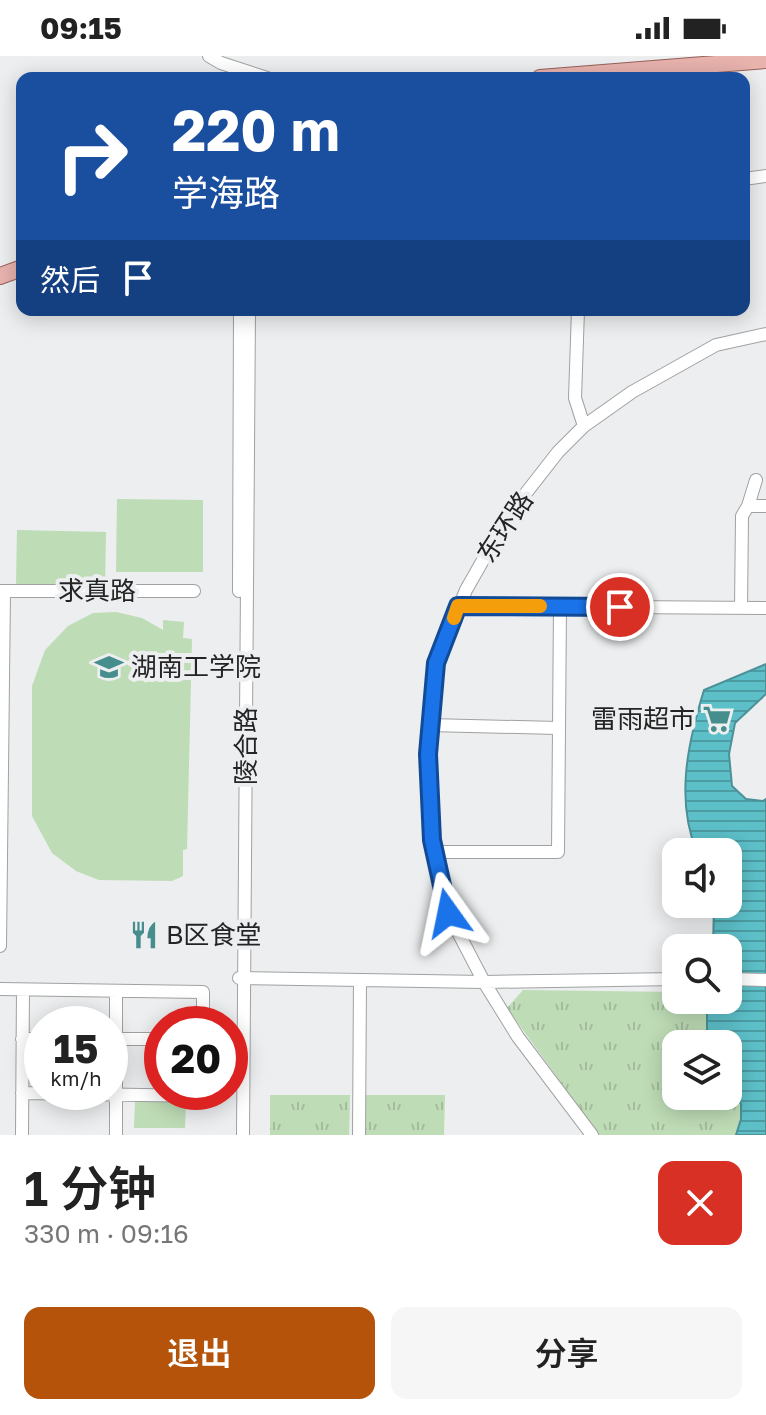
<!DOCTYPE html>
<html lang="zh">
<head>
<meta charset="utf-8">
<style>
  :root { --surface:#fff; --page:#f6f6f6; --text:#222; --muted:#767676; --accent:#b45309 }
  body { margin:0; font-family:"Golos Text","Noto Sans SC",sans-serif; background:var(--page); color:var(--text); height:100vh; display:flex; flex-direction:column; font-size:30px; white-space:nowrap }
  * { box-sizing:border-box; margin:0 }
  p { font-size:26px; color:var(--muted) }
  .icon { flex:none; width:44px; height:44px; fill:none; stroke:currentColor; stroke-width:2; stroke-linecap:round; stroke-linejoin:round }
  .map { position:relative; height:1079px; overflow:hidden }
  .panel { display:flex; flex-direction:column; background:var(--surface); flex:1 }
  .panel>* { flex:none }
  .hud { position:absolute; left:16px; top:16px; width:734px; height:244px; border-radius:16px; box-shadow:0 4px 20px #0003; background:#1a4fa0; color:#fff; overflow:hidden }
  .buttons { position:absolute; left:662px; top:782px; display:grid; gap:16px }
  .buttons a { display:grid; place-items:center; width:80px; height:80px; border-radius:16px; background:var(--surface); box-shadow:0 4px 20px #0003; font-size:40px }
  .speed { position:absolute; left:24px; top:950px; display:flex; gap:16px; font-size:40px; font-weight:700; text-align:center }
  .speed>* { display:grid; place-content:center; width:104px; height:104px; border-radius:50%; background:var(--surface); box-shadow:0 4px 20px #0003; line-height:1 }
  .speed small { font-size:20px; font-weight:400 }
  .speed .limit { border:12px solid #d22; background:#fff; color:#111 }
  .pin { position:absolute; display:grid; place-items:center; width:68px; height:68px; color:#fff; margin:-34px; border:4px solid #fff; border-radius:50%; box-shadow:0 2px 8px #0007 }
  .me { position:absolute; width:88px; margin:-44px; rotate:348deg; stroke-linejoin:round; filter:drop-shadow(0 0 6px #0008) }
  .turn { display:flex; align-items:center; gap:28px; height:168px; padding:0 24px; font-size:36px }
  .turn .icon { width:104px; height:104px; stroke-width:2.5 }
  .turn b { display:block; font-size:56px; line-height:68px }
  .then { display:flex; align-items:center; height:76px; padding:0 24px; background:#0003; gap:16px; font-size:30px }
  .round { display:grid; place-items:center; flex:none; width:84px; height:84px; border-radius:16px; background:var(--page) }
  .overview { display:flex; align-items:center; justify-content:space-between; height:136px; padding:0 24px }
  h1 { font-size:48px; font-weight:600; line-height:60px }
  .button { display:flex; gap:16px; margin-top:auto; padding:16px 24px }
  .button a { flex:1; height:92px; border-radius:16px; background:var(--accent); color:#fff; font-size:32px; font-weight:600; line-height:92px; text-align:center }
  .button a+a { background:var(--page); color:var(--text) }
  .status { display:flex; justify-content:space-between; align-items:center; height:56px; padding:0 40px; background:var(--surface); direction:ltr }
  .status svg { height:22px; fill:currentColor }
  .map>svg:first-child { display:block }
  .grass { fill:url(#grass-tufts); fill-rule:evenodd }
  .pitch { fill:#bedcb6 }
  .water { fill:url(#water-rules); stroke:#4c9198; stroke-width:2 }
  .lines { fill:none; stroke-linecap:round; stroke-linejoin:round }
  .minor-casing { stroke:#a0a1a2; stroke-width:14 }
  .major-casing { stroke:#995f5a; stroke-width:18 }
  .minor { stroke:#fff; stroke-width:12 }
  .major { stroke:#e8b2ad; stroke-width:16 }
  .route-casing { stroke:#114b97; stroke-width:20 }
  .route { stroke:#1a73e8; stroke-width:14 }
  .slow { stroke:#f59e0b; stroke-width:14 }
  .labels { text-anchor:middle; stroke-width:8; stroke-linejoin:round; paint-order:stroke }
  .street-label { font-size:26px; fill:#242425; stroke:#eceeef }
  .poi-label { font-size:26px; fill:#242425; stroke:#eceeef; text-anchor:start }
</style>
</head>
<body>
<div class="status"><b>09:15</b><svg viewBox="0 0 49 12"><path d="M0 12V9h3v3zM5 12V6h3v6zM10 12V3h3v9zM15 12V0h3v12zM26 1h20v11H26zM47 4h2v5h-2z"/></svg></div>
<div class="map">
<svg width="766" height="1079" viewBox="0 0 766 1079">
  <defs>
    <pattern id="grass-tufts" width="24" height="20" patternUnits="userSpaceOnUse" patternTransform="scale(2)"><rect width="24" height="20" fill="#bedcb6"/><path d="M3 7l-1-3M5 7V3M7 7l1-3M15 17l-1-3M17 17v-4M19 17l1-3" fill="none" stroke="#a3bd9c"/></pattern>
    <pattern id="water-rules" width="6" height="5" patternUnits="userSpaceOnUse" patternTransform="scale(2)"><rect width="6" height="5" fill="#5dc0c9"/><path d="M0 2.5h6" fill="none" stroke="#4d9ca3"/></pattern>
  </defs>
  <rect width="100%" height="100%" fill="#eceeef"/>
  <!-- grass -->
  <path class="grass" d="M523 934 676 936V944H728L766 1079H599L507 952ZM676 988H728V1040H676Z
    M270 1039H350L349 1079H270Z
    M365 1039H445L444 1079H365Z"/>
  <!-- pitch -->
  <path class="pitch" d="M117 443 203 444V516H116Z
    M17 474 106 476 105 529 16 528Z
    M116 556 142 562 163 574V564L184 566 183 582 192 583 187 793 183 794V820L172 825 99 824 76 815 52 797 32 760V630L45 594 68 570 93 557Z
    M135 1044 186 1045 185 1072H134Z"/>
  <!-- water -->
  <path class="water" d="M766 608V638L735 667 729 698 732 730 746 743 763 745 766 743V1079H736L741 1063V1048L728 1026V988H711L707 975V944H728V892H713L714 848H728V796H697C675 744 688 686 704 634Z"/>
  <g class="lines">
    <defs>
      <path id="minor" d="M209 0 221 7 267 22
        M744 123 766 120
        M578 254 575 342 584 370
        M748 450 756 424
        M0 535H194
        M239 535 240 254
        M458 550 766 552
        M741 552 742 460 748 450H766
        M429 669 558 672
        M435 796H558L560 550
        M0 890 4 535
        M239 922 484 926 676 923
        M728 923 766 924
        M0 933 203 936V968
        M22 983H42
        M110 983H162
        M22 1037 203 1040V1036
        M22 1079 23 934
        M116 1079V935
        M243 1079 249 254
        M359 1079 360 924
        M592 1079 518 981 484 926 448 857 432 784 428 698 436 607 466 534 508 460 558 396 584 370 632 336 716 289 766 278"/>
      <path id="major" d="M540 22 766 4
        M0 220 22 212"/>
    </defs>
    <!-- minor casing -->
    <use href="#minor" class="minor-casing"/>
    <!-- major casing -->
    <use href="#major" class="major-casing"/>
    <!-- minor -->
    <use href="#minor" class="minor"/>
    <!-- major -->
    <use href="#major" class="major"/>
  </g>
  <g class="lines">
    <defs>
      <path id="route" d="M448 857 432 784 428 698 436 607 458 550 620 551"/>
    </defs>
    <!-- route casing -->
    <use href="#route" class="route-casing"/>
    <!-- route -->
    <use href="#route" class="route"/>
    <!-- slow -->
    <path class="slow" d="M454 562 458 550H540"/>
  </g>
  <!-- icons -->
  <defs>
    <symbol id="university-bare" viewBox="-9 -9 18 18"><path d="M0-5L7-2L0 1L-7-2ZM-4 1L0 2.5L4 1V4Q0 6-4 4Z" fill="#468d8d" stroke="#eceeef" stroke-width="2.5" paint-order="stroke"/></symbol>
    <symbol id="supermarket-bare" viewBox="-9 -9 18 18"><path d="M-6-5.5h2.5l.6 2H6L4.5 2H-2.5L-4.4-4H-6ZM-1.5 3.2a1.3 1.3 0 1 0 .1 0ZM3 3.2a1.3 1.3 0 1 0 .1 0Z" fill="#468d8d" stroke="#eceeef" stroke-width="2.5" paint-order="stroke"/></symbol>
    <symbol id="restaurant-bare" viewBox="-9 -9 18 18"><path d="M-5-6h1v4h1v-4h1v4h1v-4h1v5L-1.5 .5V6h-2V.5L-5-1ZM5-6V6H3V1.5H1.5Q1.5-4 5-6Z" fill="#468d8d" stroke="#eceeef" stroke-width="2.5" paint-order="stroke"/></symbol>
  </defs>
  <g fill-rule="evenodd">
    <use href="#university-bare" x="89" y="591" width="40" height="40"/>
    <use href="#supermarket-bare" x="697" y="643" width="40" height="40"/>
    <use href="#restaurant-bare" x="124" y="859" width="40" height="40"/>
  </g>
  <g class="labels">
    <!-- street labels -->
    <g class="street-label">
      <text transform="translate(505 471) rotate(-57)" y="9">东环路</text>
      <text x="97" y="544">求真路</text>
      <text transform="translate(246 690) rotate(-90)" y="9">陵合路</text>
    </g>
    <!-- poi labels -->
    <g class="poi-label">
      <text x="131" y="620">湖南工学院</text>
      <text x="695" y="672" text-anchor="end">雷雨超市</text>
      <text x="166" y="888">B区食堂</text>
    </g>
  </g>
</svg>
<div class="buttons">
<a><svg class="icon" aria-label="sound" viewBox="0 0 24 24"><path d="M4 9h4l5-4v14l-5-4H4zM17 9q2 3 0 6"/></svg></a>
<a><svg class="icon" aria-label="search" viewBox="0 0 24 24"><circle cx="10" cy="10" r="6"/><path d="M15 15l6 6"/></svg></a>
<a><svg class="icon" aria-label="layers" viewBox="0 0 24 24"><path d="M12 4l9 5-9 5-9-5zM3 14l9 5 9-5"/></svg></a>
</div>
<div class="speed"><div>15<small>km/h</small></div><div class="limit">20</div></div>
<div class="pin" style="left:620px;top:551px;background:#d93025"><svg class="icon" aria-label="arrive" viewBox="0 0 24 24"><path d="M6 21V4h12l-3 4 3 4H6"/></svg></div>
<svg class="me" style="left:448px;top:857px" viewBox="-20 -20 40 40"><path d="M0-17L14 15 0 8-14 15z" fill="#1a73e8" stroke="#fff" stroke-width="4"/></svg>
<div class="hud">
<div class="turn"><svg class="icon" aria-label="right" viewBox="0 0 24 24"><path d="M7 20v-9h11M14 6l5 5-5 5"/></svg><div><b>220 m</b>学海路</div></div>
<div class="then">然后<svg class="icon" aria-label="arrive" viewBox="0 0 24 24"><path d="M6 21V4h12l-3 4 3 4H6"/></svg></div>
</div>
</div>
<section class="panel">
<div class="overview"><div><h1>1 分钟</h1><p>330 m · 09:16</p></div><a class="round" style="background:#d93025;color:#fff"><svg class="icon" aria-label="close" viewBox="0 0 24 24"><path d="M6 6l12 12M18 6L6 18"/></svg></a></div>
<div class="button"><a>退出</a><a>分享</a></div>
</section>
</body>
</html>
